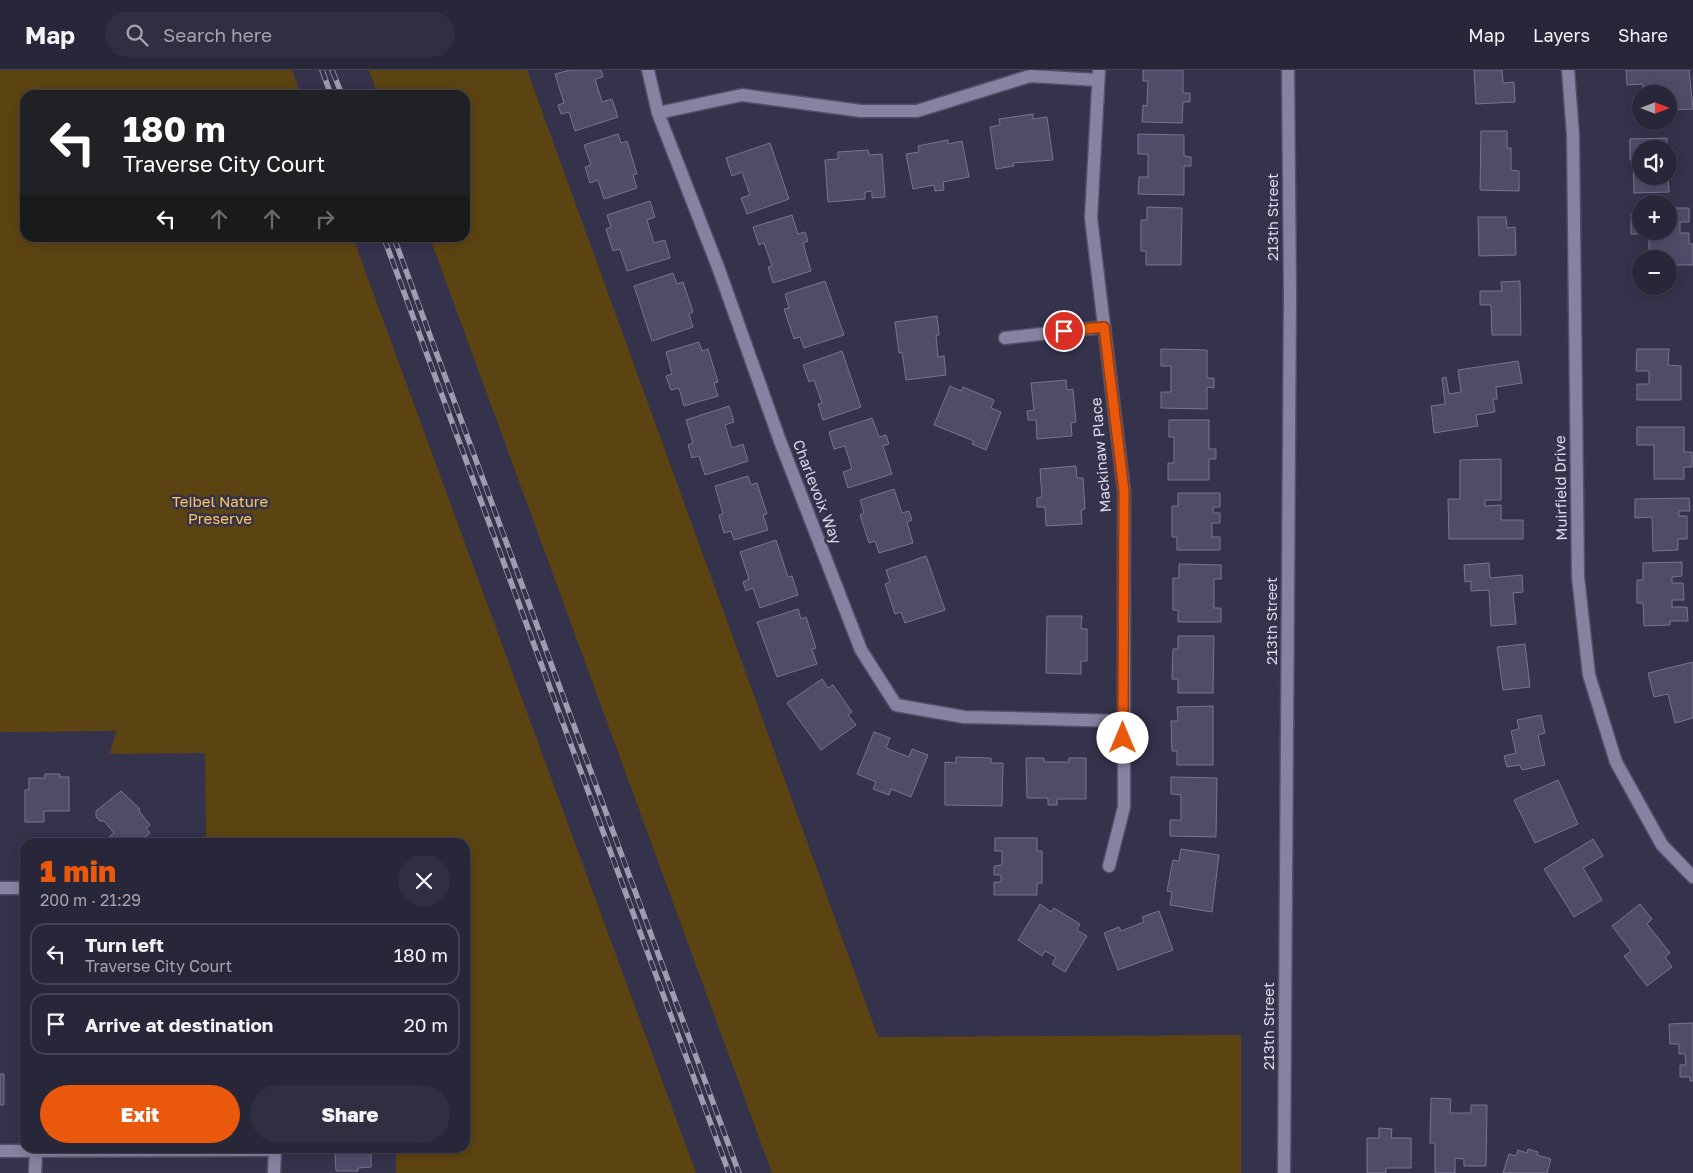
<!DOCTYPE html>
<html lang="en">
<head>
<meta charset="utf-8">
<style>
  :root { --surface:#282639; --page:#302e41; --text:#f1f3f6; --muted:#a5a5ae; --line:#444353; --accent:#ea580c }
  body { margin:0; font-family:"Golos Text",sans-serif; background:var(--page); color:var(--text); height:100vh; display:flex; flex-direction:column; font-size:19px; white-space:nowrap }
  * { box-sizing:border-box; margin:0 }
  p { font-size:16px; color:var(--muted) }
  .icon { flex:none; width:28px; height:28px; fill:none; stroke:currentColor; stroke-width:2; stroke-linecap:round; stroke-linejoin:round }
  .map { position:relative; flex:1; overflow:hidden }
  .panel { position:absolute; left:20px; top:768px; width:450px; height:315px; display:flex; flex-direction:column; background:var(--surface); border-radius:15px; box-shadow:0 2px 12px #0003,0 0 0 1px var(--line) }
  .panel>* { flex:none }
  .top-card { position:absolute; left:20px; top:20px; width:450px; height:152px; border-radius:15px; box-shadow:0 2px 12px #0003,0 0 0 1px var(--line); background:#202124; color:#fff; overflow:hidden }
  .needle { width:32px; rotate:90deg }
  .controls { position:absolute; left:1632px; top:15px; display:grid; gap:10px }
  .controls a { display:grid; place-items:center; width:45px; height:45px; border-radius:50%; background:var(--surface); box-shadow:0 2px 12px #0003,0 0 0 1px var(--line); font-size:25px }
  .pin { position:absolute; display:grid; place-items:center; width:42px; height:42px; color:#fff; margin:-21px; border:2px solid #fff; border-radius:50%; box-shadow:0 1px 5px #0007 }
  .me { position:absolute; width:55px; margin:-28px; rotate:0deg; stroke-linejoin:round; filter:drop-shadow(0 0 4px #0008) }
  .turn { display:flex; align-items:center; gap:18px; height:105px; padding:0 20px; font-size:22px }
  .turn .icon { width:65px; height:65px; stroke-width:2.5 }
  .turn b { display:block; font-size:35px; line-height:42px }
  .lanes { display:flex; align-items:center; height:48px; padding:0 20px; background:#0003; justify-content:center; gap:25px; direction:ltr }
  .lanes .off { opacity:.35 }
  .round { display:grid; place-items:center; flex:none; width:52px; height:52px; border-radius:26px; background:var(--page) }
  .overview { display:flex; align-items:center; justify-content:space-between; height:85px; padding:0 20px }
  h1 { font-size:30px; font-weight:800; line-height:38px; color:var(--accent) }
  .button { display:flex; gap:10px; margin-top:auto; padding:10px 20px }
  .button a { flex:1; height:58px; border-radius:30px; background:var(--accent); color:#fff; font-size:20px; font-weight:800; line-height:58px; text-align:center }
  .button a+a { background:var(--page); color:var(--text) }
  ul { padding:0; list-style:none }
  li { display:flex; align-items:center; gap:15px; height:62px; margin:0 10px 8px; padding:0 10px; border:2px solid var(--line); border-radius:15px }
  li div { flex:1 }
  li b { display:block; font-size:19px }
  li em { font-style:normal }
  header { display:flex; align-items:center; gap:30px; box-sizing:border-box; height:70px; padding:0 25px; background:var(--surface); border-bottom:1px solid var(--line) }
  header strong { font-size:24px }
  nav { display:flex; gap:28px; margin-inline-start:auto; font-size:18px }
  .search { width:350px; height:45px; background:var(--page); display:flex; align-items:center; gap:12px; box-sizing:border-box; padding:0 18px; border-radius:28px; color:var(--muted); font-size:19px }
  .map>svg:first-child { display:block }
  .green { fill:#5c4412 }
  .building { fill:#4f4c68; stroke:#777492 }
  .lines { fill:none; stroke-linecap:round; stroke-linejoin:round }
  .minor-casing { stroke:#524f66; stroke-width:15 }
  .minor { stroke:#8683a2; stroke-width:12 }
  .rail-casing { stroke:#9f9cb1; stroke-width:5.5 }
  .rail { stroke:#35324c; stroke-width:4; stroke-dasharray:11; stroke-linecap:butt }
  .route-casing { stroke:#983908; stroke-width:12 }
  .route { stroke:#ea580c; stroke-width:9 }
  .labels { text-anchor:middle; stroke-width:5; stroke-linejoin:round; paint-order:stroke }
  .street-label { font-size:15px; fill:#dbd9ea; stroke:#35324c }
  .park-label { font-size:15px; fill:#fdc75d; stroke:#35324c }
</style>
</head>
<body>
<header>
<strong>Map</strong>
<div class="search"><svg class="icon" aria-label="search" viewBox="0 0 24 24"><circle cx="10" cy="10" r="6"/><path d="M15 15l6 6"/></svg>Search here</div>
<nav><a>Map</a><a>Layers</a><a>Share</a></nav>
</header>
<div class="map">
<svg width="1693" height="1103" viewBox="0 0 1693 1103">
  <rect width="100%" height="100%" fill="#35324c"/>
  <!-- green -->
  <path class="green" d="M0 0H292L301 25H25V168H353L696 1103H396V1078H465V772H206L205 683 110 684 116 661 0 662Z
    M369 0H527L878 967 1241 965V1103H772L430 168H465V25H378Z"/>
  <!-- building -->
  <path class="building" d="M570 0H601L603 7 595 9 602 32 612 29 618 47 575 61 569 42 561 44 558 35 564 33 555 4Z
    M1143 0H1183V23H1190V32H1183L1182 53 1142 52 1143 35 1147 36 1148 11H1143Z
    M1474 0H1502L1503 13 1514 12 1515 32 1476 34Z
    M1626 0H1689L1693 39 1669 40V24H1643V14L1627 15Z
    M1033 44V49L1047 47 1053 90 1013 93 1014 96 996 99 990 57 1000 55 999 49Z
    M1481 61H1507V78H1511V100L1519 101V121L1480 120Z
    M618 64 621 73 627 71 637 104 633 105 637 118 604 129 598 110 590 113 585 97 591 95 584 75Z
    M1138 64 1184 65V86L1191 87V96H1184V125L1138 124 1139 107H1148V84H1138Z
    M1667 68V79H1641V106H1668L1669 122 1634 123 1633 90H1630V69Z
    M948 70V74L962 71 969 107 943 112 944 120 935 121 934 115 913 119 906 84 919 82 918 76Z
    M770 73 789 129 747 144 741 128 750 125 742 102 732 106 726 88Z
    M868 80 869 85 882 84 885 127 872 128V121L865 122V129L828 132 825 90 838 89V82Z
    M650 131 655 147 647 150 654 173 665 170 670 188 627 201 620 179 613 181 606 159 611 157 607 145Z
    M1147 137 1182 138 1181 195H1146V181H1141V150H1147Z
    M1669 138H1689V152H1680V163H1689V174H1693V195H1669V189H1654V181H1649V164H1631V144H1641V161H1669Z
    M792 145 798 164 805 162 808 171 803 173 811 201 773 213 768 197 772 196 764 173 759 175 753 157Z
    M1478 147H1506L1507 158 1515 157 1516 185 1479 186Z
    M673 203 677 214 683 212 693 242 689 244 693 257 652 271 634 216Z
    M825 211 844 265 804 278 800 267 794 269 784 239 789 238 785 224Z
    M1520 211 1521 265H1492L1491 235H1480V221H1502L1501 212Z
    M937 246 939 265H936L938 287 944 286 946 305 906 310 902 282 899 283 895 252Z
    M699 272 702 281 708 279 718 312 714 313 718 326 684 336 679 318 671 320 666 306 672 304 666 282Z
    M1161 279 1207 280V308H1214V318L1207 317V339L1161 338V322H1171V296H1161Z
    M1637 279H1669L1668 295 1681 296V330H1637V314H1649V301H1636Z
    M842 281 861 337 823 350 818 334 822 333 814 310 809 312 803 295Z
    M1518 291 1522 313 1496 317 1497 329H1493L1495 342 1476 345 1478 356 1434 363 1431 336 1445 334 1442 308 1446 307 1449 324 1461 322 1458 300Z
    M1066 310 1067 320 1073 319 1076 352 1071 353 1072 366 1037 369 1036 350H1028L1027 341 1034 340 1031 313Z
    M950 316 961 321 963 317 994 330 991 338 1001 342 986 380 972 374 974 371 934 355Z
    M729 336 734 352 725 355 732 378 743 374 748 391 705 405 699 386 692 388 688 375 693 373 686 350Z
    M872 348 879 367 886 365 889 374 883 376 892 404 848 418 843 402 852 399 845 376 834 379 829 362Z
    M1169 350H1209V379H1216V389H1209V410H1168V393H1174V367H1169Z
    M1637 357H1684V382H1692V397H1684V409H1654V375H1637Z
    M1501 389V430H1485V436L1501 435V450H1523V469H1449L1448 429H1460V390Z
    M1076 396 1077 408H1083L1085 439 1081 440 1082 454 1046 456 1045 437H1037V428L1042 427 1040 399Z
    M748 406 751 415 757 413 767 444 763 445 768 460 734 470 731 461 724 463 719 445 723 444 715 416Z
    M894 419 902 443 909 441 912 450 907 452 913 473 879 483 875 471 869 473 860 445 864 443 860 430Z
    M1178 423H1220V437H1213V443H1220V453H1212V467H1220V480H1177V467H1172V436H1178Z
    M1689 428 1690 441H1679V446H1687V469H1678V480L1653 481 1652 447 1635 448V429Z
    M776 470 788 507 792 506 798 525 760 538 753 518 746 521 743 512 749 509 740 482Z
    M926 486 945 540 905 553 901 542 895 544 885 514 890 512 886 500Z
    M1682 492V506L1672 507V513H1683L1684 530H1672V537H1687L1688 551H1670V555L1644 556 1643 533H1637V510H1643V493Z
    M1489 493 1490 508 1522 505 1523 522 1513 523 1516 554 1491 556 1489 520 1471 521V511L1465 512 1464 495Z
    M1179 494 1221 495V509H1214V538H1221V552H1178V540H1173V508H1179Z
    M798 539 801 549 806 547 816 578 812 579 817 594 777 607 757 552Z
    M1047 546H1082L1081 559H1087V591H1081V604L1046 603Z
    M1178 566H1214L1213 623H1178V609H1172L1173 579H1178Z
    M1525 574 1530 617 1503 620 1497 577Z
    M1693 592V648L1675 653 1668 624 1654 627 1648 603Z
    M822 609 828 618 833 615 852 642 848 645 856 655 821 680 787 633Z
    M1213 636V695H1177V681H1172L1171 651H1178L1177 637Z
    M1541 645 1545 663 1538 665 1545 695 1522 700 1520 695 1507 697 1504 686 1516 683 1511 661 1519 659 1517 650Z
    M874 662 890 668 886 678 909 687 912 679 928 685 911 727 891 719 889 725 873 719 876 712 857 704Z
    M956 687 991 688V693H1003L1002 736 945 735V692L956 693Z
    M1026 688H1044V692H1069V688H1086V729H1057V735H1048V728H1027Z
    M45 704H60V707H69V741H44V752H25V720H29V708H45Z
    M1171 707 1217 708 1216 767 1170 766V750H1181V725L1171 724Z
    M1558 710 1578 754 1535 773 1514 730Z
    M121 721 140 739 139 741 150 755 146 758 150 763 139 772H103L114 763 104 751H100L96 747V741Z
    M995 768H1037V781H1042V813H1037V825H994V812H1001V805H994V796L1002 795V781H995Z
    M1593 769 1603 786 1583 798 1602 830 1574 847 1544 799Z
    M1181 779 1219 785 1212 842 1170 835 1172 822 1167 821 1173 790 1179 791Z
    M1040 834 1051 842 1054 838 1080 854 1077 860 1087 866 1065 902 1052 894 1056 887 1045 881 1042 886 1018 870Z
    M1640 834 1652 849 1647 854 1670 883 1665 887 1672 897 1647 916 1624 886 1631 881 1612 856Z
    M1159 841 1173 880 1118 900 1104 863 1119 857 1121 861 1144 852 1142 847Z
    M1693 953V1011H1690V1007H1680V995H1686L1685 984H1679V974H1670L1669 954Z
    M0 1004H4V1035H0Z
    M1431 1028 1451 1029 1450 1043H1471V1035H1487L1486 1096H1464V1089L1455 1088V1103H1435V1073H1430Z
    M1379 1058 1392 1059 1391 1068H1411V1098H1386V1103H1367V1068H1379Z
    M340 1078H371V1097L358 1098V1101H336L335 1083 340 1082Z
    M1528 1079 1538 1082 1537 1085 1551 1089 1547 1103H1503L1509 1084 1516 1086 1518 1080 1527 1083Z"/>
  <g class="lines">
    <defs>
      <path id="minor" d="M648 0 658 43 718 197 780 371 861 580 896 635 964 647 1122 651
        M1099 0 1091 148 1124 421V737L1109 796
        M1568 0 1573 65 1578 507 1589 605 1616 692 1662 775 1693 807
        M658 43 742 25 861 41H917L1030 6 1098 10
        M1005 268 1104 257
        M0 818H25
        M0 1081 275 1080 274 1103
        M35 1103 36 1081
        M1284 1103 1290 225 1288 0"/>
    </defs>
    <!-- minor casing -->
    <use href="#minor" class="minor-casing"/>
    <!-- minor -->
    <use href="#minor" class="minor"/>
    <defs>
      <path id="rail" d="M322 0 331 25
        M332 0 342 25
        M384 168 729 1103
        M394 168 739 1103"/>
    </defs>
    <!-- rail casing -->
    <use href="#rail" class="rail-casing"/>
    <!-- rail -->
    <use href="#rail" class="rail"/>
  </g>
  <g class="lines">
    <defs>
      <path id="route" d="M1064 261 1104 257 1124 421 1123 668"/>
    </defs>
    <!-- route casing -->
    <use href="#route" class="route-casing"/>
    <!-- route -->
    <use href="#route" class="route"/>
  </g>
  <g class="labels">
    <!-- street labels -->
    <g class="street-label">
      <text transform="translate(1273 147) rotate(-90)" y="5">213th Street</text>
      <text transform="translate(1101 385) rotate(-95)" y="5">Mackinaw Place</text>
      <text transform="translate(1561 418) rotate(-91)" y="5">Muirfield Drive</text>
      <text transform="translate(817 422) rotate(69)" y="5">Charlevoix Way</text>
      <text transform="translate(1272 551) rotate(-90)" y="5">213th Street</text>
      <text transform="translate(1269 956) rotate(-90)" y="5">213th Street</text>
    </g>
    <!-- park labels -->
    <g class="park-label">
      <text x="220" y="437">Teibel Nature<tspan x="220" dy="17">Preserve</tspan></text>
    </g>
  </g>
</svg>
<div class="controls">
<a><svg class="needle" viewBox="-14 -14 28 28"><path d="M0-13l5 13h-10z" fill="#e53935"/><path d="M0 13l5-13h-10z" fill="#a5a5ae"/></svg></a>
<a><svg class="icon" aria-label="sound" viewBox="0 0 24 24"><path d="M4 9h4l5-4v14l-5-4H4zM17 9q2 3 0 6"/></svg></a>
<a>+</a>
<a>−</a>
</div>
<div class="pin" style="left:1064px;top:261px;background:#d93025"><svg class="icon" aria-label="arrive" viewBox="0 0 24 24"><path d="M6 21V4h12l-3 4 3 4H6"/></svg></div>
<svg class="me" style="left:1123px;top:668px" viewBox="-20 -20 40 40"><circle r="19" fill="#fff"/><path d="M0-13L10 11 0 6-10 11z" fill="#ea580c"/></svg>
<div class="top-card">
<div class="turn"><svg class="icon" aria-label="left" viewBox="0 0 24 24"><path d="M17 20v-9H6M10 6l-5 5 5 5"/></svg><div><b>180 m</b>Traverse City Court</div></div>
<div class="lanes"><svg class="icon" aria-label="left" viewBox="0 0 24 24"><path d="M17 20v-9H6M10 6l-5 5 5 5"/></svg><svg class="icon off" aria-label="ahead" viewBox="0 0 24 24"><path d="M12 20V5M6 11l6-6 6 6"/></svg><svg class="icon off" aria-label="ahead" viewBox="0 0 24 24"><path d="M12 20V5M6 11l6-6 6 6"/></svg><svg class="icon off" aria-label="right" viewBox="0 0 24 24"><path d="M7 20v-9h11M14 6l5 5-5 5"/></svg></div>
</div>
<section class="panel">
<div class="overview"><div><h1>1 min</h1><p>200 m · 21:29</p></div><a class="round"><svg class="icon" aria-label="close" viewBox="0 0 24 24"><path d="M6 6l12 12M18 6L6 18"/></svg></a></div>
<ul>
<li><svg class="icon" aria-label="left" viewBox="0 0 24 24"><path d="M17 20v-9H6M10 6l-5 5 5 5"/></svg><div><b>Turn left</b><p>Traverse City Court</p></div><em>180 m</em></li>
<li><svg class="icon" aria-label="arrive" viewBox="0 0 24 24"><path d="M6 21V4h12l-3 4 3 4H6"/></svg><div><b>Arrive at destination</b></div><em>20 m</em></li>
</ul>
<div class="button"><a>Exit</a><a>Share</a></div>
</section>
</div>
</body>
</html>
